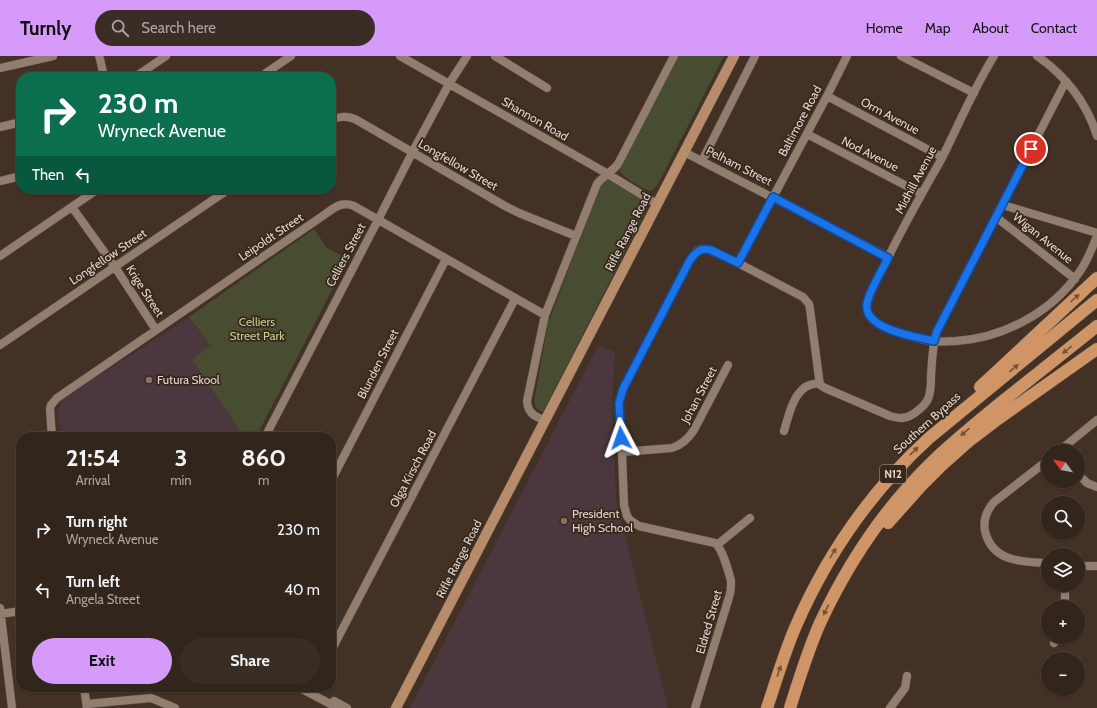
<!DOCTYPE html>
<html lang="en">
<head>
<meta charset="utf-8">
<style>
  :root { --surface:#32251c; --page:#3a2d25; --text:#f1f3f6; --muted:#a8a5a3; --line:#4d423b; --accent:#d69bfa }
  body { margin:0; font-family:Cabin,sans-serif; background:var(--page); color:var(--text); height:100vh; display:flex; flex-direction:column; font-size:15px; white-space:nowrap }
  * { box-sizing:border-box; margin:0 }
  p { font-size:13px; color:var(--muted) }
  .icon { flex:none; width:22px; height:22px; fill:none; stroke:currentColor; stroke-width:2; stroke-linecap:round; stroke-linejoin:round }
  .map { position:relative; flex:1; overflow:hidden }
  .drawer { position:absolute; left:16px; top:376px; width:320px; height:260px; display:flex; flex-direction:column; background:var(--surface); border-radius:16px; box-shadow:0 1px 3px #0004,0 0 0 1px var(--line) }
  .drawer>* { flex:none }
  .guide { position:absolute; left:16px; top:16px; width:320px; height:122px; border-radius:16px; box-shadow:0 1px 3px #0004,0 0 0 1px var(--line); background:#0b6e4f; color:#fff; overflow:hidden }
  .needle { width:26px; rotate:302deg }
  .controls { position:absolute; left:1041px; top:388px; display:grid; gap:8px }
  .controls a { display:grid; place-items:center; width:44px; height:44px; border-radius:50%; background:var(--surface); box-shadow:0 1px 3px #0004,0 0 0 1px var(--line); font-size:20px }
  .pin { position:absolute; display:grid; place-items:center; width:34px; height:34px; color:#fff; margin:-17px; border:2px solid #fff; border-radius:50%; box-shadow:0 1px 4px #0007 }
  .me { position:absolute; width:44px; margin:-22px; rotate:356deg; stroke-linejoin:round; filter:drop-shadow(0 0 3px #0008) }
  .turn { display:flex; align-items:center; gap:14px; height:84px; padding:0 16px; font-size:18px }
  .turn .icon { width:52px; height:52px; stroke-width:2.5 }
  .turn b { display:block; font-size:28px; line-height:34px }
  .then { display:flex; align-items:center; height:38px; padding:0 16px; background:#0003; gap:8px; font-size:15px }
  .eta { display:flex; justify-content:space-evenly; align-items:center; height:68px; text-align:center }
  .eta b { font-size:24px; font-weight:700; line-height:28px }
  .button { display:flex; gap:8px; margin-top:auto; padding:8px 16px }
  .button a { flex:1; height:46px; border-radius:24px; background:var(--accent); color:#111; font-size:16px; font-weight:700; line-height:46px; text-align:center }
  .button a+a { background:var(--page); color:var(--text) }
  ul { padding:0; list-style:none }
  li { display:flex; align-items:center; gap:12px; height:60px; padding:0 16px }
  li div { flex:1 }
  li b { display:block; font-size:15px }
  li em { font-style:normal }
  header { display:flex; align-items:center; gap:24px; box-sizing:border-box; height:56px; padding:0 20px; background:var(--accent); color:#111 }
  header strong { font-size:19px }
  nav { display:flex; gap:22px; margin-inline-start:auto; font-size:14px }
  .search { width:280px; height:36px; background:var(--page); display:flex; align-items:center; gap:10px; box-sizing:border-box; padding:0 14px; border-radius:22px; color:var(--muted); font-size:15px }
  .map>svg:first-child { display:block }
  .education { fill:#4b373d }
  .green { fill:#484c31 }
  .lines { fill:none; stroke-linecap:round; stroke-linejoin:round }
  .minor-casing { stroke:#5c4d43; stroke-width:9 }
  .major-casing { stroke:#5c4d43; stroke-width:11 }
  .highway-casing { stroke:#5c4d43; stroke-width:13 }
  .minor { stroke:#927e6f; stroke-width:8 }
  .major { stroke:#b78c6a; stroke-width:10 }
  .highway { stroke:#d09567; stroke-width:12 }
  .oneway { fill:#755339 }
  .route-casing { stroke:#114b97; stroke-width:10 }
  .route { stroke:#1a73e8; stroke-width:7 }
  .education-dot { fill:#8d6e63; stroke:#38271b; stroke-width:1.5 }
  .labels { text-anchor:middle; stroke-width:3.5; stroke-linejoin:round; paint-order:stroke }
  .shield { fill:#38271b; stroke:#aea098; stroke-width:1 }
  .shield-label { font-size:11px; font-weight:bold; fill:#e0d4cd }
  .street-label { font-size:12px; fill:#e0d4cd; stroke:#38271b }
  .park-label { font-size:12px; fill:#c4ce8d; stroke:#38271b }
  .poi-label { font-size:12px; fill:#e0d4cd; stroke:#38271b; text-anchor:start }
</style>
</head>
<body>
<header>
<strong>Turnly</strong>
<div class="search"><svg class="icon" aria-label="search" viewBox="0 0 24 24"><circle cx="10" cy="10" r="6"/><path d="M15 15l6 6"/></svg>Search here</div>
<nav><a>Home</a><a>Map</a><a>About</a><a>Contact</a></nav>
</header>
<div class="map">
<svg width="1097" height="652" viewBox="0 0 1097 652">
  <rect width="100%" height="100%" fill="#433125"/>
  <!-- education -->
  <path class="education" d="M189 261 210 290 192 304 244 381H61L57 355 63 343Z
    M598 290 615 296 612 351 616 444 668 652H410Z"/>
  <!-- green -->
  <path class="green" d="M677 0H724L659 126 654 133 650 135C642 132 625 123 620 116V113Z
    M607 124 612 125 645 144 647 148 646 155 543 356C538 354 534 350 534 345L548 267 598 136 603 126Z
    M314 173 327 192 348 203 256 381H244L192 304 210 289 189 261Z"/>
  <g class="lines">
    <defs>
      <path id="minor" d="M99 0 100 3 104 21
        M400 0 608 118 657 148
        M495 0 547 32
        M901 0 974 37
        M994 0C974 32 959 68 942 102 923 136 903 170 886 206 881 217 866 241 867 253 869 266 885 272 897 276 908 280 922 284 934 285 941 286 949 285 956 285 1001 282 1047 259 1075 222 1085 210 1091 195 1097 180
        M1037 0C1065 19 1087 47 1097 80
        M0 12 53 0
        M135 21 166 0
        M260 21 291 0
        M827 40 942 101
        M331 64C340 60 346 60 355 63L505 150 519 157 576 180
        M0 71 21 66
        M807 78 922 138
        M684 96 888 201
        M702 105 755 0
        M0 125 21 120
        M1003 149 1097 177
        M72 151 115 211 156 274
        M996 161 1075 223
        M0 200 98 133
        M738 207 827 40 847 0
        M0 289 229 133
        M545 365C535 360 528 358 527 345L545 259 597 128C603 120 612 116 618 108L674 0
        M784 375C788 362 792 343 802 334 806 329 813 328 819 327
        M52 381 50 353 51 349 57 342 324 159C334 152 341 145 354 150L545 259
        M265 381 378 164 412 97 449 28 467 0
        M1059 395 1097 364
        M622 396 672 392C682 389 688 383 694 374L728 309
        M1048 404 994 446C987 454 983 464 985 475 992 506 1022 506 1048 507
        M1078 418 1087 427 1097 431
        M331 425 446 203
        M717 489 750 462
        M1078 510H1097
        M1065 551V529
        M0 552 12 652
        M0 558 21 555
        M1054 587 1057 581
        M331 595 515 243
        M84 631 87 652
        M298 631 338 652
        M334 645 347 652
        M87 648 151 642 175 652
        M695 652 730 538C731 534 731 530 731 525 729 517 722 492 715 487L639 470 630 464 627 460 624 449 622 396 619 354 620 343 623 333 690 204 697 195 702 193 711 194 738 207 803 241 809 248 810 253 819 322 820 329 825 332 890 360C900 363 907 363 916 356 920 353 926 348 928 343 931 336 931 328 931 321 932 305 932 290 937 275L1066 25
        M890 652 905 632 907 620"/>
      <path id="major" d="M396 652 734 0"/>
      <path id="highway" d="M980 331 1097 222
        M888 467 921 430 942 409 969 385 998 363 1097 293
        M767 652C776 625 784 598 795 572 826 500 871 435 929 382L1097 244
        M790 652C799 623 808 594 820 567 848 507 886 450 934 404 954 385 976 367 998 349 1031 323 1064 296 1097 270"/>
    </defs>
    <!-- minor casing -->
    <use href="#minor" class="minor-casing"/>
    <!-- major casing -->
    <use href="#major" class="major-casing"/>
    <!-- highway casing -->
    <use href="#highway" class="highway-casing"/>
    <!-- minor -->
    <use href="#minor" class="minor"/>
    <!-- major -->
    <use href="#major" class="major"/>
    <!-- highway -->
    <use href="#highway" class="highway"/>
  </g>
  <!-- one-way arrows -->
  <defs><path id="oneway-solid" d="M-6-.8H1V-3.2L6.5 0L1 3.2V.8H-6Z"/></defs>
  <g class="oneway">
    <use href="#oneway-solid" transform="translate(1075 242) rotate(-42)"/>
    <use href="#oneway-solid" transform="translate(1067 294) rotate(141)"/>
    <use href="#oneway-solid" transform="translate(1014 312) rotate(-39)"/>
    <use href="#oneway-solid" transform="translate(965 376) rotate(139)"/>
    <use href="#oneway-solid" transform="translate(914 395) rotate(-44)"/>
    <use href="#oneway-solid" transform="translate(833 497) rotate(-58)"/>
    <use href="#oneway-solid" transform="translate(826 554) rotate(116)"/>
    <use href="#oneway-solid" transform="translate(779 615) rotate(-71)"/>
  </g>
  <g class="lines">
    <defs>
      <path id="route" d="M621 382 619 347 623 333 690 204C696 196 701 191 711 194L738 207 773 141 888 202C882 215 870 233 867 247 862 273 916 281 934 285L937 275 1031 93"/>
    </defs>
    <!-- route casing -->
    <use href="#route" class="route-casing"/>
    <!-- route -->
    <use href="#route" class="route"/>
  </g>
  <!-- markers -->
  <g class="education-dot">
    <circle cx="149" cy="324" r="4"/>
    <circle cx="564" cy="465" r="4"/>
  </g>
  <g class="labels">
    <!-- shield labels -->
    <rect class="shield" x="880" y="409" width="26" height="18" rx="3"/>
    <g class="shield-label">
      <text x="893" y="422">N12</text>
    </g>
    <!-- street labels -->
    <g class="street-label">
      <text transform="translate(890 60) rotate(28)" y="4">Orm Avenue</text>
      <text transform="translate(535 63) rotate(30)" y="4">Shannon Road</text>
      <text transform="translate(800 65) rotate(-62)" y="4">Baltimore Road</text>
      <text transform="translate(870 98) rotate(27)" y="4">Nod Avenue</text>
      <text transform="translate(458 109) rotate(30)" y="4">Longfellow Street</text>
      <text transform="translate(739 110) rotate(27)" y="4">Pelham Street</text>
      <text transform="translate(916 124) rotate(-62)" y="4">Midhill Avenue</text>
      <text transform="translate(628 176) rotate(-63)" y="4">Rifle Range Road</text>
      <text transform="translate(271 181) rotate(-34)" y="4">Leipoldt Street</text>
      <text transform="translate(1043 182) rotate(39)" y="4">Wigan Avenue</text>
      <text transform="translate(346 199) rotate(-62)" y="4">Celliers Street</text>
      <text transform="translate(108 201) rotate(-34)" y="4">Longfellow Street</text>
      <text transform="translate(145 235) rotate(57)" y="4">Krige Street</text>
      <text transform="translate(378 308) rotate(-63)" y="4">Blunden Street</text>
      <text transform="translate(699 339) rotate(-62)" y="4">Johan Street</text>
      <text transform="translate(927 367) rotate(-42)" y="4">Southern Bypass</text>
      <text transform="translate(413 413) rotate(-62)" y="4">Olga Kirsch Road</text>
      <text transform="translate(459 503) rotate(-63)" y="4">Rifle Range Road</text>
      <text transform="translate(709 566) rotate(-74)" y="4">Eldred Street</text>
    </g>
    <!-- park labels -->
    <g class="park-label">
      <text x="257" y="270">Celliers<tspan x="257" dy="14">Street Park</tspan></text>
    </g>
    <!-- poi labels -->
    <g class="poi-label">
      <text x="157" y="328">Futura Skool</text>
      <text x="572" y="462">President<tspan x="572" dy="14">High School</tspan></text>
    </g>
  </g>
</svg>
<div class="controls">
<a><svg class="needle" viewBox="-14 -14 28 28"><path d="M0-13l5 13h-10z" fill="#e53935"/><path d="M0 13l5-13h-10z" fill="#a8a5a3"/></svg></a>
<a><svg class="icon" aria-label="search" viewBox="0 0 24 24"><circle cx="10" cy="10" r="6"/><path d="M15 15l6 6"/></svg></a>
<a><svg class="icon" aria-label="layers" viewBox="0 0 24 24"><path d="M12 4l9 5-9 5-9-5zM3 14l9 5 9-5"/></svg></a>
<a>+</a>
<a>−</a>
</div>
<div class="pin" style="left:1031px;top:93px;background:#d93025"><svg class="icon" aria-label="arrive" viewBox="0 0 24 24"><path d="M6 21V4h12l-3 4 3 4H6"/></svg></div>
<svg class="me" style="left:621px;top:382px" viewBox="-20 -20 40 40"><path d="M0-17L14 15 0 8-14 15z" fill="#1a73e8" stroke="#fff" stroke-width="4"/></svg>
<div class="guide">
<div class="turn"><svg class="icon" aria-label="right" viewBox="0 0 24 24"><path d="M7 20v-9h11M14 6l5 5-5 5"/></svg><div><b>230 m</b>Wryneck Avenue</div></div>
<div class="then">Then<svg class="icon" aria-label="left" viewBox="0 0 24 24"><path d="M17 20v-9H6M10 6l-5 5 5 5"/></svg></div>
</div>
<section class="drawer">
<div class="eta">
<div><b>21:54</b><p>Arrival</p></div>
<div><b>3</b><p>min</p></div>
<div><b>860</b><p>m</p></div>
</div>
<ul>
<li><svg class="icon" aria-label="right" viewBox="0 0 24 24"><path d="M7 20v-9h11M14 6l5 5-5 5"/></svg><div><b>Turn right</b><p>Wryneck Avenue</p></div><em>230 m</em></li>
<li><svg class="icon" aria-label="left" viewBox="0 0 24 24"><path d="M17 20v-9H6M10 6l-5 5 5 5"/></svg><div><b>Turn left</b><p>Angela Street</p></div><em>40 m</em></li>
</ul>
<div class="button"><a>Exit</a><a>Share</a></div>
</section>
</div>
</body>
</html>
